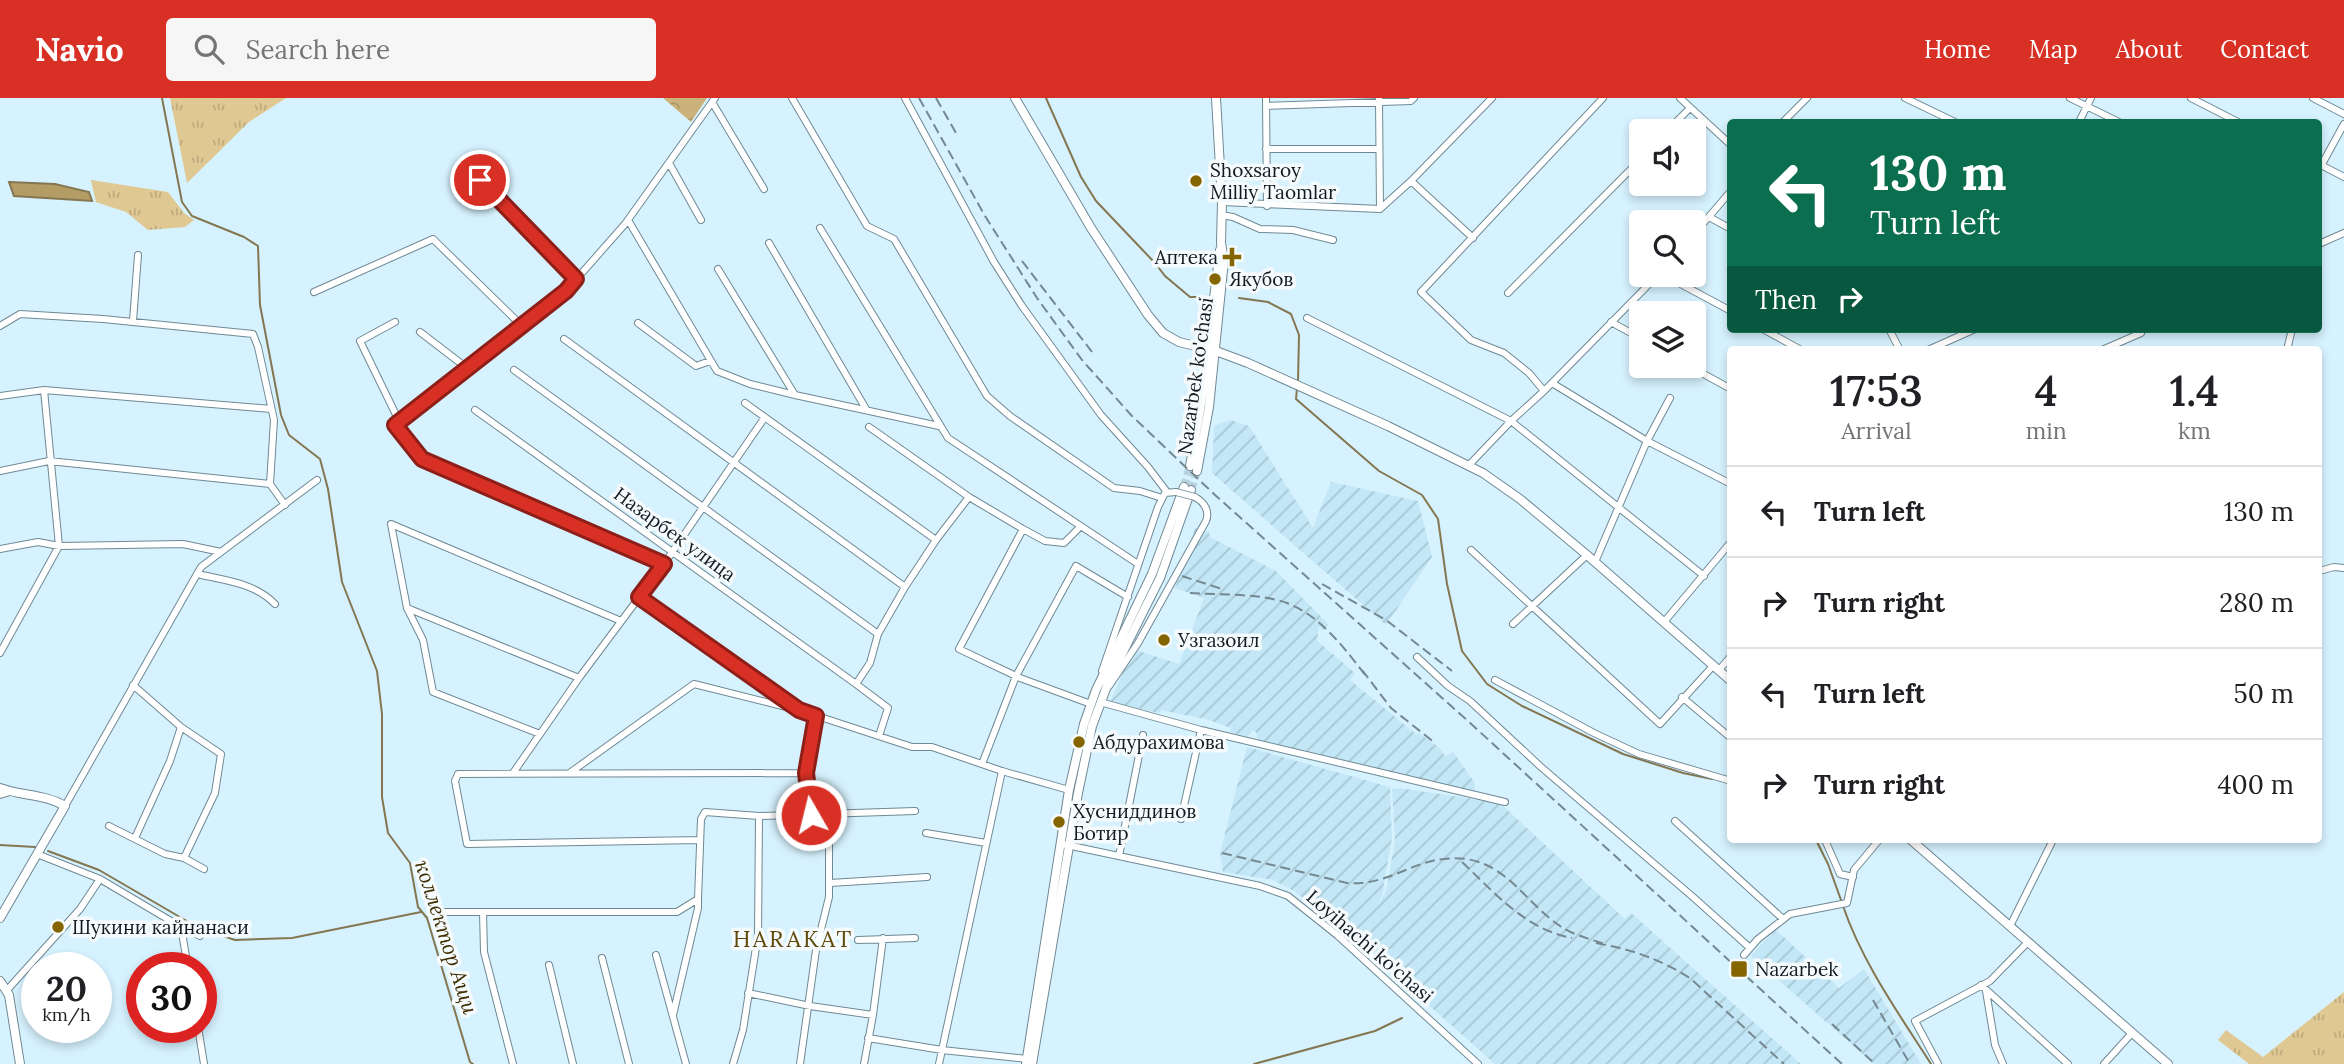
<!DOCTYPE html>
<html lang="en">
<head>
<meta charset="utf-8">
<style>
  :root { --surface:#fff; --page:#f6f6f6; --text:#202124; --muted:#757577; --line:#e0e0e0; --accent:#d93025 }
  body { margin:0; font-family:Lora,serif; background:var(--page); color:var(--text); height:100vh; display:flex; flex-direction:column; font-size:26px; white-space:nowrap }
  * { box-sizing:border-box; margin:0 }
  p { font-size:23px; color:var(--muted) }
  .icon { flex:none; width:38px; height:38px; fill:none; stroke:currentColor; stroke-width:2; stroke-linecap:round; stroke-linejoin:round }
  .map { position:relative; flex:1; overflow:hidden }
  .panel { position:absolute; left:1727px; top:248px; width:595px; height:497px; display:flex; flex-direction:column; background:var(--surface); border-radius:7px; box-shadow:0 4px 10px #0003 }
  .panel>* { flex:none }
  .top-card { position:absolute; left:1727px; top:21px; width:595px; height:214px; border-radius:7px; box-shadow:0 4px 10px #0003; background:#0b6e4f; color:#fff; overflow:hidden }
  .buttons { position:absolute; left:1629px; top:21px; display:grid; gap:14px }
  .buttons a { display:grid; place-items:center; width:77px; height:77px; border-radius:7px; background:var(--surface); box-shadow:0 4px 10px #0003; font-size:35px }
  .speed { position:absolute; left:21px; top:854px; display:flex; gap:14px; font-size:35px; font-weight:700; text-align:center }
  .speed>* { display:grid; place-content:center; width:91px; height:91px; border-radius:50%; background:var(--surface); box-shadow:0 4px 10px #0003; line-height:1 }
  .speed small { font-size:18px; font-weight:400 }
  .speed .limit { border:10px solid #d22; background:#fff; color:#111 }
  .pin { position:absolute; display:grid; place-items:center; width:60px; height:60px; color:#fff; margin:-30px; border:4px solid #fff; border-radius:50%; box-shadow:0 2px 7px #0007 }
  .me { position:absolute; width:77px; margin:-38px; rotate:352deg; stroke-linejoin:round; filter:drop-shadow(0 0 5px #0008) }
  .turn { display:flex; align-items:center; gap:24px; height:147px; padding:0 28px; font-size:32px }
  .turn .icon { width:91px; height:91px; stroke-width:2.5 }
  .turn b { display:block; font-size:49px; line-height:60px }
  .then { display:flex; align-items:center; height:66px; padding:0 28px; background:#0003; gap:14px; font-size:26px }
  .eta { display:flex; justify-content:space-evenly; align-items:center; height:119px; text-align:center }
  .eta b { font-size:42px; font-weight:600; line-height:49px }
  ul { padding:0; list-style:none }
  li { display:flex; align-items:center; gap:21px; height:91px; padding:0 28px; border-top:2px solid var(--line) }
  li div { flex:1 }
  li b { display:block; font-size:26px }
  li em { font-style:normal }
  header { display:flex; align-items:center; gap:42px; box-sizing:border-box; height:98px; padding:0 35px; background:var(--accent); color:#fff }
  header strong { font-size:33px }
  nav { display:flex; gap:38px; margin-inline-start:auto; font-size:24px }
  .search { width:490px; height:63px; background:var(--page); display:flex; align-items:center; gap:18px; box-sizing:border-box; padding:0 24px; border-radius:7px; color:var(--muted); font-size:26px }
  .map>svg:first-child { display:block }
  .industrial { fill:url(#industrial-furrows) }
  .grass { fill:url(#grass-tufts) }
  .forest { fill:url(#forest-crowns) }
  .water { fill:#b49d65; stroke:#837650; stroke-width:2 }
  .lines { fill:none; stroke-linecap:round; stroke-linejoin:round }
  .stream { stroke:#837650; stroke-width:2 }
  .major-tunnel { stroke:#b8d2dd; stroke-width:8; stroke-dasharray:8 4; stroke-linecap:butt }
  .minor-casing { stroke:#6f8994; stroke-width:8 }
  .major-casing { stroke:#6f8994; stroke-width:10 }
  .minor { stroke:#fff; stroke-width:6 }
  .major { stroke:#fff; stroke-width:8 }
  .rail { stroke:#758890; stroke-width:2; stroke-dasharray:10 5; stroke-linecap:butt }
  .minor-bridge-casing { stroke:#6f8994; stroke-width:8; stroke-linecap:butt }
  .minor-bridge { stroke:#fff; stroke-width:6 }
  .route-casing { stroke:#8d1f18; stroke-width:18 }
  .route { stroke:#d93025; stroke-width:12 }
  .poi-dot { fill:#856500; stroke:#f5fbfd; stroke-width:2.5 }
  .labels { text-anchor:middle; stroke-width:7; stroke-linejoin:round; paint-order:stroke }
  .poi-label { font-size:19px; fill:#111b1f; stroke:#f5fbfd; text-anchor:start }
  .street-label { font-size:19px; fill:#111b1f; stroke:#f5fbfd }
  .water-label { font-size:21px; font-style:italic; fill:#3e2d00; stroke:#f5fbfd }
  .quarter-label { font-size:23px; letter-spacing:2px; fill:#5f490b; stroke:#f5fbfd }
</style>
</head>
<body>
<header>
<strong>Navio</strong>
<div class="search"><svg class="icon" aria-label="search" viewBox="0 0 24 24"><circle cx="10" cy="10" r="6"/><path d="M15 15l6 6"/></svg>Search here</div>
<nav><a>Home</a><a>Map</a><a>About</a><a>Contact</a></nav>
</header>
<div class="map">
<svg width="2344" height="966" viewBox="0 0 2344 966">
  <defs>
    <pattern id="industrial-furrows" width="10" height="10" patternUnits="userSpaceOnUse" patternTransform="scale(1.75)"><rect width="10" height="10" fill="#c3e7f7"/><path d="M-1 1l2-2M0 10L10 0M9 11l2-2" fill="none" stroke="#a6c6d3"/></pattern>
    <pattern id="grass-tufts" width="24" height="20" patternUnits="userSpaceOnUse" patternTransform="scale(1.75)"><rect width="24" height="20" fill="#dfc892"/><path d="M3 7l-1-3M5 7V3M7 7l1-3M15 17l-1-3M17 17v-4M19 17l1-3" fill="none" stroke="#beab7d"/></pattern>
    <pattern id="forest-crowns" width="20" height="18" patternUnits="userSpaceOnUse" patternTransform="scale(1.75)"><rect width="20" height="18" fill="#cab27a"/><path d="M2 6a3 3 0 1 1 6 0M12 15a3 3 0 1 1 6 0" fill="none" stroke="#ac9869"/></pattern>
  </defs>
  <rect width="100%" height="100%" fill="#d6f2fe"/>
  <!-- industrial -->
  <path class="industrial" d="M1230 322 1249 328 1313 430 1331 384 1418 403 1432 459 1386 527 1212 375 1214 328Z
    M1195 430 1209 434 1210 439 1276 473 1328 526 1323 532 1319 528 1317 543 1355 575 1350 582 1417 637 1419 635 1441 651 1445 658 1453 654 1475 685V694L1258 642 1256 634 1253 632 1247 639 1230 634 1231 630 1209 622 1161 612 1159 615 1110 604 1133 551 1179 566 1204 500 1175 490Z
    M1247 649 1390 689 1392 740 1382 797 1378 806 1386 794 1395 743 1392 691 1399 690 1500 705 1625 821 1631 815 1801 966H1495L1361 847 1364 840 1360 838 1355 847 1296 794 1273 782 1223 774 1220 755Z
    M1776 832 1839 890 1864 871 1921 966H1874L1751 858Z"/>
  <!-- grass -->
  <path class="grass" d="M170 0H286L249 24 187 85Z
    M91 82 168 94 184 115 194 122 185 129 148 132 126 114 96 104Z
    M2344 894V966H2249L2218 942 2226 932 2263 959Z"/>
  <!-- forest -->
  <path class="forest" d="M663 0H707L691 24Z"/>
  <!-- water -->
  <path class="water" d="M9 84 55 86 89 94 92 103 14 98Z"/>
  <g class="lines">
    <!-- stream -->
    <path class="stream" d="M162 0 182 104 192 118 244 139 258 148 260 207 281 317 289 337 320 361 328 391 342 484 377 573 382 616V699L388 735 410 765 418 809 427 820 470 964 473 966
      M1046 0 1081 79 1096 103 1155 165 1165 178 1190 199H1206
      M1239 200 1268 204 1291 216 1299 237 1298 284
      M1297 290 1296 301 1379 373 1422 397 1438 421 1447 486 1462 553 1487 586 1522 608 1623 656 1683 675 1712 681
      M1816 742 1828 766 1841 802
      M0 747 35 749
      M48 753 99 772 197 829 235 842 292 840 421 814
      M1843 808C1862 864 1899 916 1931 966
      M1254 966 1375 933 1402 920"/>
    <!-- major-tunnel -->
    <path class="major-tunnel" d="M1184 389 1190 368
      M1191 392 1197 373"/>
    <defs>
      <path id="minor" d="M792 0 867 128 894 141 987 298 1010 318 1114 390 1140 393 1162 400
        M905 0 994 164 1022 208 1101 317 1148 369 1167 394
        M1266 0 1267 108
        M1379 0 1380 111
        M1680 0 1731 47
        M1905 0 1955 24
        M2070 0 2119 24
        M2191 0 2238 24
        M2313 0 2344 16
        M712 4 764 91
        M1266 8 1411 3 1414 0
        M1783 24 1807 0
        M2079 24 2091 0
        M1667 33 1690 10
        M1266 51H1379
        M669 65 701 122
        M2321 67 2344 79
        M2321 68 2344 26
        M480 82 577 181
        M1411 83 1473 140
        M1222 104 1380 111 1411 83 1492 0
        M1221 117 1233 119 1260 131 1293 132 1333 142
        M1709 119 1731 131
        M628 122 717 273 750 286 795 297 939 328
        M820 130 948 340 1138 466
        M1694 136 1731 93
        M769 145 866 311
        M2319 146 2344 135
        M718 171 795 297
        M1664 177 1731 213
        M314 194 433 141 522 228
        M1508 195 1642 60
        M1307 220 1511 323 1704 478
        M133 223 138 157
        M395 224 360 243 399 323
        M1611 224 1642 241
        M638 225 696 268 710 263
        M0 228 20 216 103 221 253 236 258 249 274 322 270 386 285 407
        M1763 231 1801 252
        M1889 231 1900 252
        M420 234 467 270
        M564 241 905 489
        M1928 252 1975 231
        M2102 252 2141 235
        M2287 252 2292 231
        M1689 268 1731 291
        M514 272 878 536
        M1552 285 1647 343 1731 386
        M1544 293 1529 275 1504 255 1471 242 1421 194 1603 0
        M0 298 44 292 271 311
        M745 305 936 442
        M475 312 856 586
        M869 329 969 399 1023 431 1045 443 1064 445 1080 429
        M1469 367 1511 323 1544 293 1658 177
        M0 373 49 363 270 386
        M391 426 407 510 423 542 433 594 540 636
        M391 426 621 523
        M1023 431 959 551 1020 580 1091 606
        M0 451 38 444 59 448 183 446 221 454
        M1471 452 1660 626 1713 568
        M1595 464 1647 343 1670 300
        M664 466 422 361 395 326 566 193 625 126 715 0
        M2319 473 2334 469 2344 470
        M197 476C224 482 255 485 275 506
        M639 499 799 612 912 649H932L1002 673 1069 692
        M407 510 579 580
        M1664 524 1731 444
        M1513 526 1587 457
        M0 555 59 448 44 292
        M1417 559 1448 588 1470 603 1541 669 1693 799 1750 850
        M1719 572 1731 558
        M1102 573 1158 409 1165 395 1176 394
        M1495 582 1594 635 1639 656 1731 683
        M133 587 181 629 221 656 215 695 184 760
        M1109 588 1138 545 1206 423C1210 413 1204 404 1195 399
        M1682 599 1731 640
        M1100 604 1201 632 1505 704
        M879 638 888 610 856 586 870 565 878 536 905 489 936 442 969 399
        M982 666 1016 578 1076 468 1128 499
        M571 674 694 586 794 611
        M513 675 579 580 664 466 765 319
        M0 697 10 694
        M65 708 201 469 317 382
        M811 717 806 675 816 618
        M1181 721 1201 632
        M1675 723 1782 820
        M109 728 165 756 184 760 204 771
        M926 735 986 745
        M135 740 170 663 181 629
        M700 742 467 746 455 683 458 676 806 675
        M1825 742 1840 776 1853 779
        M1062 746 1260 788 1288 798 1337 837 1478 966
        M37 756 100 781 181 829 200 838
        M1119 758 1143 637
        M830 785 927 779
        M437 814H677L698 801 701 721 705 714 759 718 915 713
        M483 814 484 854 513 966
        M2010 828 2053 742
        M181 829 188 870
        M858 842 915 840
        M656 857 686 966
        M1744 857 1758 841 1790 816 1847 805 1854 772 1879 742
        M602 860 629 966
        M549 867 573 966
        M1981 887 2068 966
        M8 891 80 811 100 781
        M1986 893 1995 947 2003 966
        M748 895 810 908 873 917
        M673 917 698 810V801
        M198 929 204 966
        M868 940 942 952 1027 961
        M733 966 743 932 758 837 759 718
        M800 966 816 852 829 799V716
        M864 966 873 917 883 840
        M939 966 1002 673
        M1938 966 1915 923 1990 883 2028 844
        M2104 966 2132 935"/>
      <path id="major" d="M1015 0 1091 130 1148 217 1163 235 1179 244 1216 253 1248 265 1388 328 1483 375 1520 401 1587 457 1731 583
        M1190 368 1201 306 1220 152
        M1197 373 1209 309 1224 162 1221 145 1222 104 1216 0
        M0 690C21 698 45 696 65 708L0 820
        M1911 742 2168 966
        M0 883 9 897 20 966
        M1026 966 1069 692 1084 626 1096 592 1152 476 1184 389
        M1032 966 1078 695 1092 628 1110 580 1160 480 1191 392"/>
    </defs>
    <!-- minor casing -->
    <use href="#minor" class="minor-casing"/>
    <!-- major casing -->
    <use href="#major" class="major-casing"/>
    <!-- minor -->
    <use href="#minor" class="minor"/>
    <!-- major -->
    <use href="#major" class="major"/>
    <!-- rail -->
    <path class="rail" d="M919 0 985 118 1037 200 1082 262 1132 318 1215 397 1468 623 1842 966
      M936 0 956 35
      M1022 163 1092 254
      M1182 478 1225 492
      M1322 486 1386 522 1452 573
      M1190 495C1219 497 1260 495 1287 505 1321 518 1345 551 1366 578
      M1362 572 1391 610 1435 645
      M1222 755 1347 785C1395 788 1417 755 1466 761 1508 767 1527 806 1560 828 1573 837 1590 841 1605 846
      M1462 764C1495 795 1525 831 1572 840
      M1596 845C1630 851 1661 861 1691 881L1784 966
      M1873 902 1910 966
      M1832 926 1875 966"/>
    <defs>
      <path id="minor-bridge" d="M1176 394 1195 399"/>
    </defs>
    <!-- minor-bridge casing -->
    <use href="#minor-bridge" class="minor-bridge-casing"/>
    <!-- minor-bridge -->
    <use href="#minor-bridge" class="minor-bridge"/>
  </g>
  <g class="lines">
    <defs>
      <path id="route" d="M480 82 576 181 566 193 395 327 422 361 664 466 639 499 799 612 816 618 806 675 811 717"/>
    </defs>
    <!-- route casing -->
    <use href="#route" class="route-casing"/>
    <!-- route -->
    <use href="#route" class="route"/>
  </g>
  <!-- markers -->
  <g class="poi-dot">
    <circle cx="1196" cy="83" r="7"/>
    <path d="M1228.5 148.5h7v7h7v7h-7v7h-7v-7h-7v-7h7z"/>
    <circle cx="1215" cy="181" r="7"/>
    <circle cx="1164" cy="542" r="7"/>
    <circle cx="1079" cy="644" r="7"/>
    <circle cx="1059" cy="724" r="7"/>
    <circle cx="58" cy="829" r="7"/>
    <rect x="1730" y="862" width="18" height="18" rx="3.5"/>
  </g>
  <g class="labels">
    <!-- poi labels -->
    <g class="poi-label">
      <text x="1210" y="79">Shoxsaroy<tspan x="1210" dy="22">Milliy Taomlar</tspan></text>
      <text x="1218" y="166" text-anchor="end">Аптека</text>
      <text x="1229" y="188">Якубов</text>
      <text x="1178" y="549">Узгазоил</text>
      <text x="1093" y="651">Абдурахимова</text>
      <text x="1073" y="720">Хусниддинов<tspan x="1073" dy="22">Ботир</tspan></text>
      <text x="72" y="836">Шукини кайнанаси</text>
      <text x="1755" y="878">Nazarbek</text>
    </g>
    <!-- street labels -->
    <g class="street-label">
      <text transform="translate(1195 278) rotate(-82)" y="7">Nazarbek ko'chasi</text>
      <text transform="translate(675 436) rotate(36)" y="7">Назарбек улица</text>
      <text transform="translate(1370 848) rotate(41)" y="7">Loyihachi ko'chasi</text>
    </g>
    <!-- water labels -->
    <g class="water-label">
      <text transform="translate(446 839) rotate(72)" y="7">коллектор Ащи</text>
    </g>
    <!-- quarter labels -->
    <g class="quarter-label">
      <text x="793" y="849">HARAKAT</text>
    </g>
  </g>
</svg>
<div class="buttons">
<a><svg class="icon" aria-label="sound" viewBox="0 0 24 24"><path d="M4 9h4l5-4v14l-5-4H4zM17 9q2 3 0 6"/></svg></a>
<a><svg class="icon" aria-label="search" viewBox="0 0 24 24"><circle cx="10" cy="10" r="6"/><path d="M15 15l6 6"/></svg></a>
<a><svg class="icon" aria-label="layers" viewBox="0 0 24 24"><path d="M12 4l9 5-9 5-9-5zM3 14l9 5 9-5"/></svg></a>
</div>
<div class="speed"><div>20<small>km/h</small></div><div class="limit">30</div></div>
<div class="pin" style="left:480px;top:82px;background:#d93025"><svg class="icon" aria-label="arrive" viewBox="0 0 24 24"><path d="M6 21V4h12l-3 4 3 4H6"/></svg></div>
<svg class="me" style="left:811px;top:717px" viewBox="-20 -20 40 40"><circle r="17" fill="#d93025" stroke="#fff" stroke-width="3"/><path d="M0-11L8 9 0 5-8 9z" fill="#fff"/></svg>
<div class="top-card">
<div class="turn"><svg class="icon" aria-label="left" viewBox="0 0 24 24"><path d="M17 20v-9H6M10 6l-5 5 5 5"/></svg><div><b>130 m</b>Turn left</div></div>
<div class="then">Then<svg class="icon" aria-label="right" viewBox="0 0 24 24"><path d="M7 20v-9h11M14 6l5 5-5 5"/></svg></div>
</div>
<section class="panel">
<div class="eta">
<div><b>17:53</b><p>Arrival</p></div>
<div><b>4</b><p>min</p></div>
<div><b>1.4</b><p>km</p></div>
</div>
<ul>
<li><svg class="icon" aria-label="left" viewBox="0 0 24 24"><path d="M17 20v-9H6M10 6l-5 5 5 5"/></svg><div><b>Turn left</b></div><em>130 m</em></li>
<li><svg class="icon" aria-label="right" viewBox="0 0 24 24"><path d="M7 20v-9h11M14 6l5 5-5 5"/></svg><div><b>Turn right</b></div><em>280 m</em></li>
<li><svg class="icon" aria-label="left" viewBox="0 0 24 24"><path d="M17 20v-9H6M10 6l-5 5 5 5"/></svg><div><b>Turn left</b></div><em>50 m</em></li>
<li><svg class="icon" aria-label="right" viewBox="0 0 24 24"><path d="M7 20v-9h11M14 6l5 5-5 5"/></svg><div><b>Turn right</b></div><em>400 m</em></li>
</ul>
</section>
</div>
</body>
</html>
